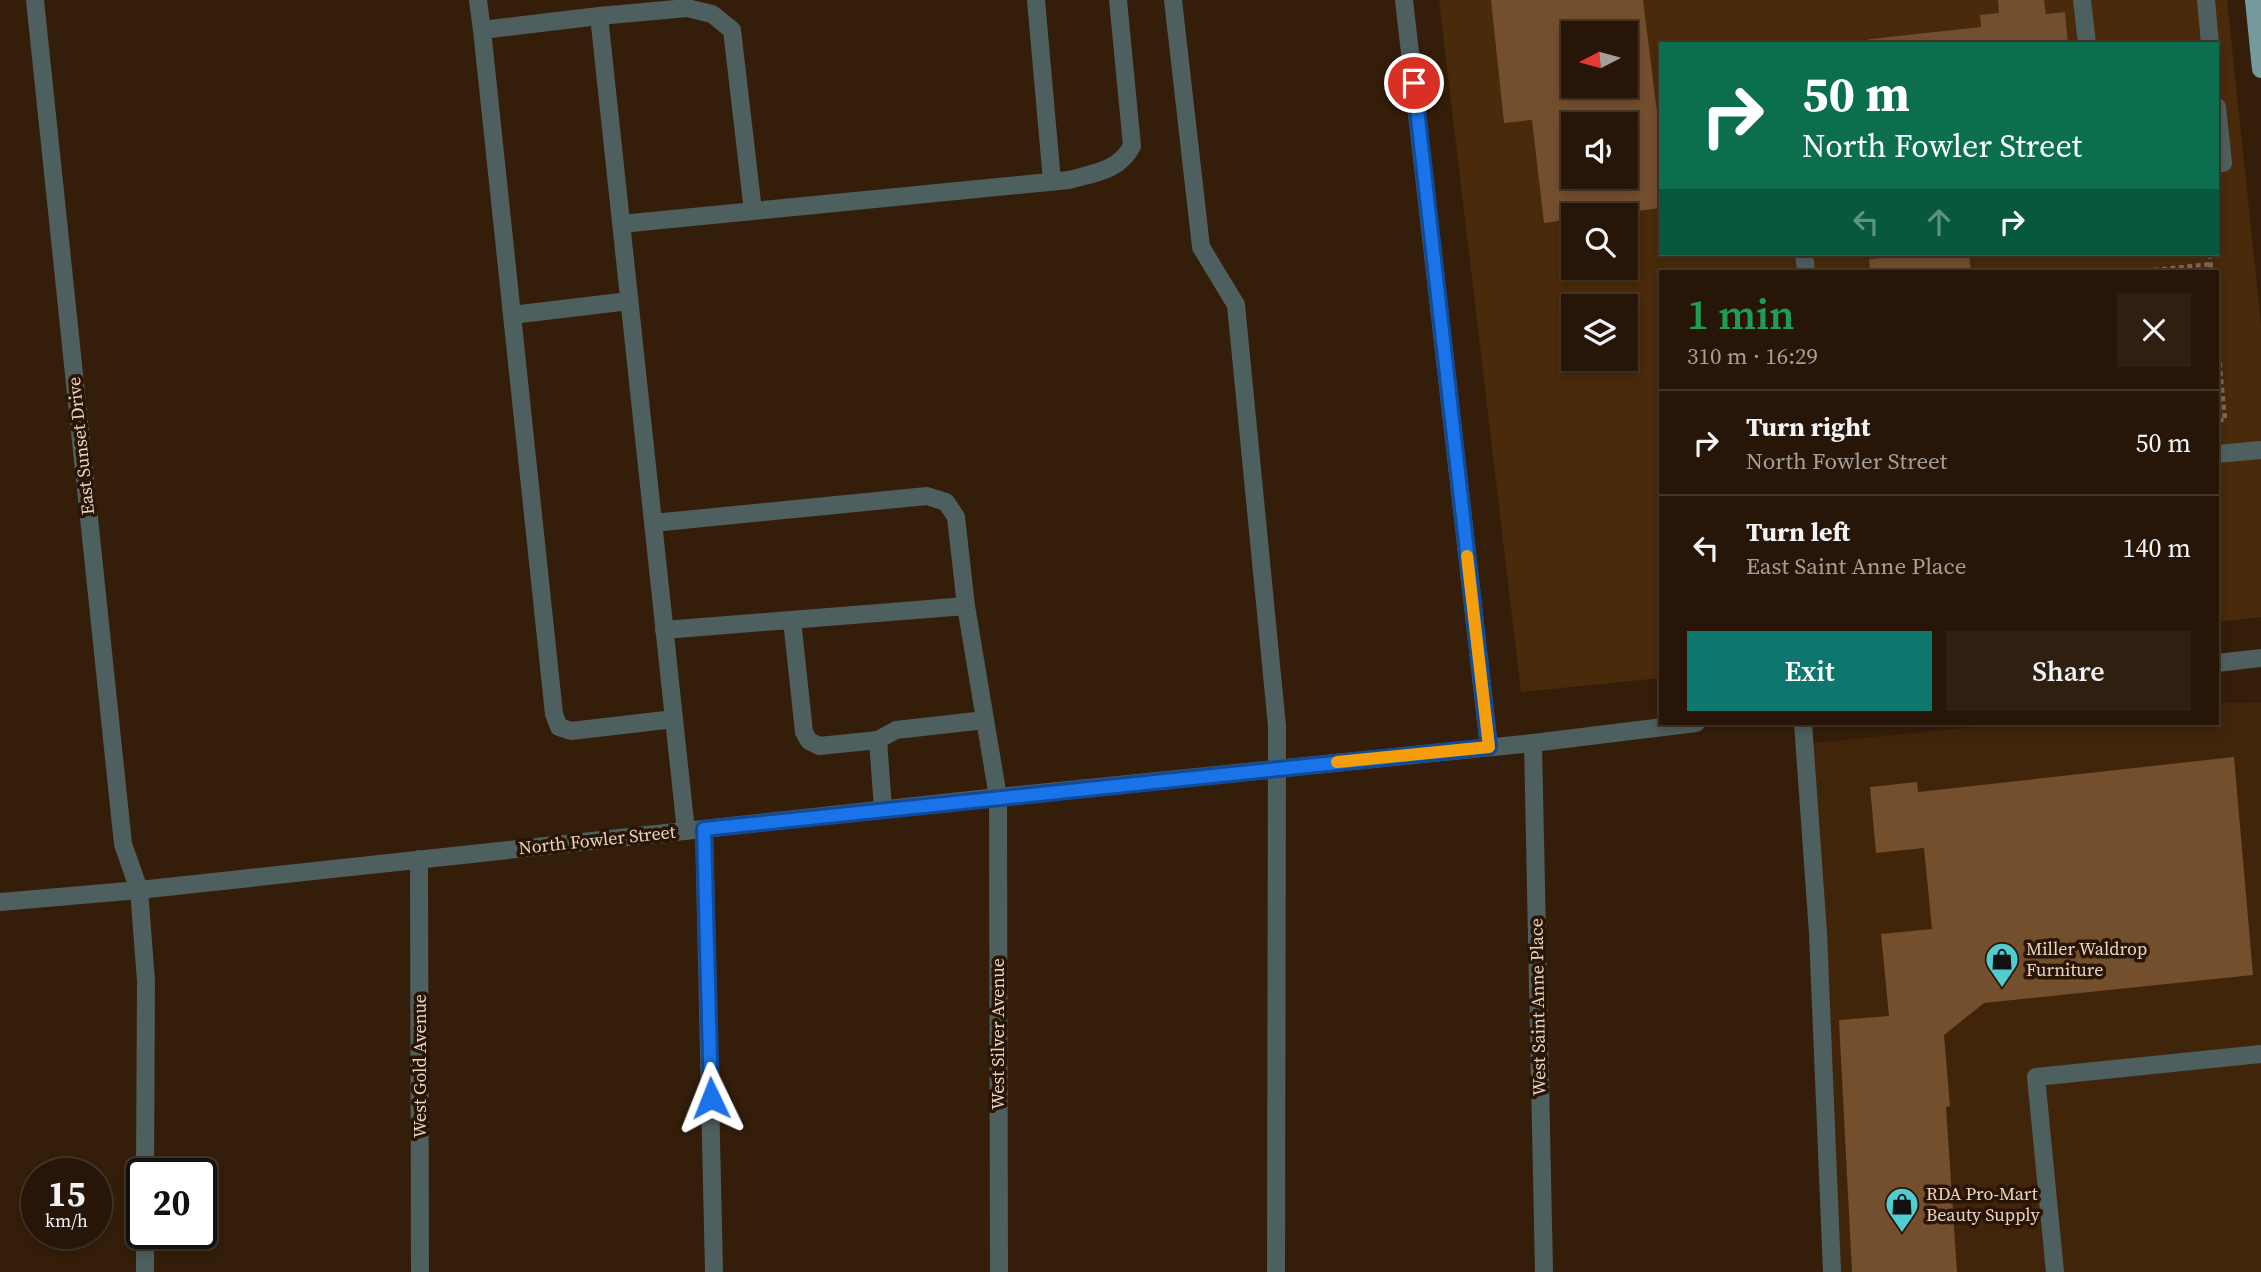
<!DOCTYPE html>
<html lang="en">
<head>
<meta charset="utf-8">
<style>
  :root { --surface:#271607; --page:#2f1f11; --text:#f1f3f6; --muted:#a49f9b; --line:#433528; --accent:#0f766e }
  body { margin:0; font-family:"Source Serif 4",serif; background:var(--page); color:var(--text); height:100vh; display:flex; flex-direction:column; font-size:26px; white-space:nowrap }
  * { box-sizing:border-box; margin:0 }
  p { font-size:23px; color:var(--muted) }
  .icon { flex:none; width:38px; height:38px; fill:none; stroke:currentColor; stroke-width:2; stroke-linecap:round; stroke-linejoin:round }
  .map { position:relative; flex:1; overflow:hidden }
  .side { position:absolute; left:1659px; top:270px; width:560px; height:455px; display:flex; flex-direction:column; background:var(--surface); border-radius:0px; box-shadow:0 4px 10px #0003,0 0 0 2px var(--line) }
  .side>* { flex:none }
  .top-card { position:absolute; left:1659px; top:42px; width:560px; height:214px; border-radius:0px; box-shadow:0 4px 10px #0003,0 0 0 2px var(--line); background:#0b6e4f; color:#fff; overflow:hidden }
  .needle { width:46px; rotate:264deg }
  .buttons { position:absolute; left:1561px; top:21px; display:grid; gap:14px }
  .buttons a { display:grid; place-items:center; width:77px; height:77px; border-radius:0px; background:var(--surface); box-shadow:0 4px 10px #0003,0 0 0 2px var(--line); font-size:35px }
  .speed { position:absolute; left:21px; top:1158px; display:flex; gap:14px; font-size:35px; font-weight:700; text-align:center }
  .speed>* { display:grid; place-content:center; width:91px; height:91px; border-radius:50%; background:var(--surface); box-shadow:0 4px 10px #0003,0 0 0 2px var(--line); line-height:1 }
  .speed small { font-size:18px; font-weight:400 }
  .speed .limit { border:4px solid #111; border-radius:10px; background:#fff; color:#111 }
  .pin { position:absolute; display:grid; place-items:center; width:60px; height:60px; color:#fff; margin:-30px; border:4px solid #fff; border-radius:50%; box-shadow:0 2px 7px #0007 }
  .me { position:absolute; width:77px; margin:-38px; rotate:358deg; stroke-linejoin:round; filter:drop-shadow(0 0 5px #0008) }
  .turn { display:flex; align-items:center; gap:24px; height:147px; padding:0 28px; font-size:32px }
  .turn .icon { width:91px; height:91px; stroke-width:2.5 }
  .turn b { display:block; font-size:49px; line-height:60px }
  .lanes { display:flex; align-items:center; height:66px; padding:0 28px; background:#0003; justify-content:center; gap:35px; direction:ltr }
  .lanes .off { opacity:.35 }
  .round { display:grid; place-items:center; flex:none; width:74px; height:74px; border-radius:0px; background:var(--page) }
  .overview { display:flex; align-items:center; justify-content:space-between; height:119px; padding:0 28px }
  h1 { font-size:42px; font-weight:600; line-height:52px; color:#1e9e55 }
  .button { display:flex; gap:14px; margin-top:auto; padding:14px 28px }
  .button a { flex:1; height:80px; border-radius:0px; background:var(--accent); color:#fff; font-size:28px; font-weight:600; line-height:80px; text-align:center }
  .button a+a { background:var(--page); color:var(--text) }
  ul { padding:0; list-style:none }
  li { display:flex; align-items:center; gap:21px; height:105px; padding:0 28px; border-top:2px solid var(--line) }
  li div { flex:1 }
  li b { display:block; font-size:26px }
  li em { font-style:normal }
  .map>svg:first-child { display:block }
  .built { fill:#41250a }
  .green { fill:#492a0a; fill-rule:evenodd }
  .building { fill:#734f2e; fill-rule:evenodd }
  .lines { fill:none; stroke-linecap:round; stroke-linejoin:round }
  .path { stroke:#7c6857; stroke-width:4.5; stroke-dasharray:5 3.5; stroke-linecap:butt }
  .service { stroke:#4e5f60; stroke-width:18 }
  .minor { stroke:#4e5f60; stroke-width:18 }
  .tertiary { stroke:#4e5f60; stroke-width:18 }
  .primary { stroke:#759a9c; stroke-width:18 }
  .route-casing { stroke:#114b97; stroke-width:18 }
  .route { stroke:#1a73e8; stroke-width:12 }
  .slow { stroke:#f59e0b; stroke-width:12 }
  .labels { text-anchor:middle; stroke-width:7; stroke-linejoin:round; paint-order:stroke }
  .street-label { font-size:18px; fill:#e4d5c8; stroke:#2a1402 }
  .poi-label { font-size:18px; fill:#e4d5c8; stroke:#2a1402; text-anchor:start }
</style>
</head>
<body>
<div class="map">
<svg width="2261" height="1272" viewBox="0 0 2261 1272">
  <rect width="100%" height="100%" fill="#341e09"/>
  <!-- built -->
  <path class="built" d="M2261 702V1272H1832L1804 744 2014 723H2217V703Z"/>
  <!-- green -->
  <path class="green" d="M1439 0H2227L2261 324V617L2217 622V271H1661V678L1521 692ZM1573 33H1626V86H1573ZM1661 44H2217V254H1661ZM1573 124H1626V177H1573ZM1573 215H1626V268H1573ZM1573 306H1626V359H1573Z"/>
  <!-- building -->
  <path class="building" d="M1491 0H1643L1661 144V208L1605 215H1573V219L1544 223 1532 120 1504 123ZM1573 33H1626V86H1573ZM1573 124H1626V177H1573Z
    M1998 0H2044L2046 14 2065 12 2068 44H1849L1871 39 1981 27 1980 15 1999 13Z
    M1927 254H1969L1971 271H1870L1869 259Z
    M2234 757 2253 975 1984 1003 1944 1035 1950 1106 1946 1107 1957 1272H1852L1839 1020 1889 1016 1881 934 1932 929 1924 848 1876 853 1870 787 1917 782 1918 792Z"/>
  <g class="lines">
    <!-- path -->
    <path class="path" d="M2210 254 2211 271
      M2145 271 2211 264
      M2217 337 2225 420H2217"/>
    <!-- service -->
    <path class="service" d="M478 0 482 30
      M1036 0 1052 181
      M1173 0 1201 247 1236 305 1277 726 1276 1272
      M2082 0 2087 44
      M2206 0 2210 44
      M599 16 687 8 712 14 732 30 753 211
      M2217 107 2223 163H2217
      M621 224 1069 180C1094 173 1119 171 1132 146L1118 0
      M1804 254 1806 271
      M512 315 629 301
      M2217 454 2261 450
      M653 523 927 496 946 502 956 517 966 606 664 630
      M966 606 998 797
      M792 620 804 732 809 741 819 746 878 740 883 809
      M674 719 571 731 559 727 554 714 482 30 599 16 674 719 686 831
      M1803 723 1818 933 1832 1272
      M878 740 896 730 985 720
      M704 829 714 1272
      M139 890 146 981 145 1174
      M145 1234V1272
      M2055 1272 2036 1077 2261 1054"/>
    <!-- minor -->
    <path class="minor" d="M35 0 123 844 139 890
      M1404 0 1489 747
      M1533 743 1544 1272
      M998 797 999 1272
      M419 859 420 1272"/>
    <!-- tertiary -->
    <path class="tertiary" d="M2217 663 2261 658
      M0 902 139 890 998 797 1533 743 1696 723"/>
    <!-- primary -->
    <path class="primary" d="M2254 0 2261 69"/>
  </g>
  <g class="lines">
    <defs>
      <path id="route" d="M711 1098 704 829 1489 747 1414 83"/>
    </defs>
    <!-- route casing -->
    <use href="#route" class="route-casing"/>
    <!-- route -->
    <use href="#route" class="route"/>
    <!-- slow -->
    <path class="slow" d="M1337 762 1489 747 1467 556"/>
  </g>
  <!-- icons -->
  <defs>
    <symbol id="shop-pin" viewBox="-11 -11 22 30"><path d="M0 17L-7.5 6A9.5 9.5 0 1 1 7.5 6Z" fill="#51ccd2" stroke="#2a1402"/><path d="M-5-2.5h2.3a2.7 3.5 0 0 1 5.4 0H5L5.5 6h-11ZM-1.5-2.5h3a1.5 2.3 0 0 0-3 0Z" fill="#111"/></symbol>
  </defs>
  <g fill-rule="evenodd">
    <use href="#shop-pin" x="1983" y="940" width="38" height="52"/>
    <use href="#shop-pin" x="1883" y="1185" width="38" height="52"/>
  </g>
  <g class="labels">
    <!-- street labels -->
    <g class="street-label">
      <text transform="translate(81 446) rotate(-96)" y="6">East Sunset Drive</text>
      <text transform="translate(597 840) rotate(-6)" y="6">North Fowler Street</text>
      <text transform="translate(1538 1007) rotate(-91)" y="6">West Saint Anne Place</text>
      <text transform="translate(998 1034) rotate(-90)" y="6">West Silver Avenue</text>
      <text transform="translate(420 1066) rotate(-90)" y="6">West Gold Avenue</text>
    </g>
    <!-- poi labels -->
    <g class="poi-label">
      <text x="2026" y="955">Miller Waldrop<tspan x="2026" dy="21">Furniture</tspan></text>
      <text x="1926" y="1200">RDA Pro-Mart<tspan x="1926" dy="21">Beauty Supply</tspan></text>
    </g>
  </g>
</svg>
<div class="buttons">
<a><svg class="needle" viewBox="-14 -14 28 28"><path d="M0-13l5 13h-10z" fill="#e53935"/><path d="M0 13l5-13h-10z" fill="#a49f9b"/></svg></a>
<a><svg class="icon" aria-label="sound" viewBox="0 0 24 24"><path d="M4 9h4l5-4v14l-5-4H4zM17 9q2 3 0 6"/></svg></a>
<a><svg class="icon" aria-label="search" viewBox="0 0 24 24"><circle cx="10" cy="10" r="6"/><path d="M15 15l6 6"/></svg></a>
<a><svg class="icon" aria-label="layers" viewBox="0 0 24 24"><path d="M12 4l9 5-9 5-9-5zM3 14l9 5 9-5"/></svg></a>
</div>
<div class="speed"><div>15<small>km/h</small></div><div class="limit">20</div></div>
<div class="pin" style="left:1414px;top:83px;background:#d93025"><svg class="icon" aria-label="arrive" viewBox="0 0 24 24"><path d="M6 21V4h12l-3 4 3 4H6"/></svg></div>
<svg class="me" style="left:711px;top:1098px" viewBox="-20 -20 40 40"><path d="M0-17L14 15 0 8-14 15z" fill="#1a73e8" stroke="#fff" stroke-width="4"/></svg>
<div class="top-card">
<div class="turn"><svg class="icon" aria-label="right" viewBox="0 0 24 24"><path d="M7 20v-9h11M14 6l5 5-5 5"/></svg><div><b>50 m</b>North Fowler Street</div></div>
<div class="lanes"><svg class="icon off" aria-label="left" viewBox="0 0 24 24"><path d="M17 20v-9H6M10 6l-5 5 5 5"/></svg><svg class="icon off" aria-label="ahead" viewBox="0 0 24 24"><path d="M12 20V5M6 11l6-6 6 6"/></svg><svg class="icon" aria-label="right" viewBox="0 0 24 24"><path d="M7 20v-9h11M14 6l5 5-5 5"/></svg></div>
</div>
<section class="side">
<div class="overview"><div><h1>1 min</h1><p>310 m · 16:29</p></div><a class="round"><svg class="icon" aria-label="close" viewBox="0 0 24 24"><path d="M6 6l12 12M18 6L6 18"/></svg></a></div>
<ul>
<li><svg class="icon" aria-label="right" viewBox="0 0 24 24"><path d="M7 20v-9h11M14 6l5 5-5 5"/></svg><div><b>Turn right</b><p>North Fowler Street</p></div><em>50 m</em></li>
<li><svg class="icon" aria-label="left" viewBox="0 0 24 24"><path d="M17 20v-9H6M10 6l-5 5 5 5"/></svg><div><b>Turn left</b><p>East Saint Anne Place</p></div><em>140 m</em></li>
</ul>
<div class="button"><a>Exit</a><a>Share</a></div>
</section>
</div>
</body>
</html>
